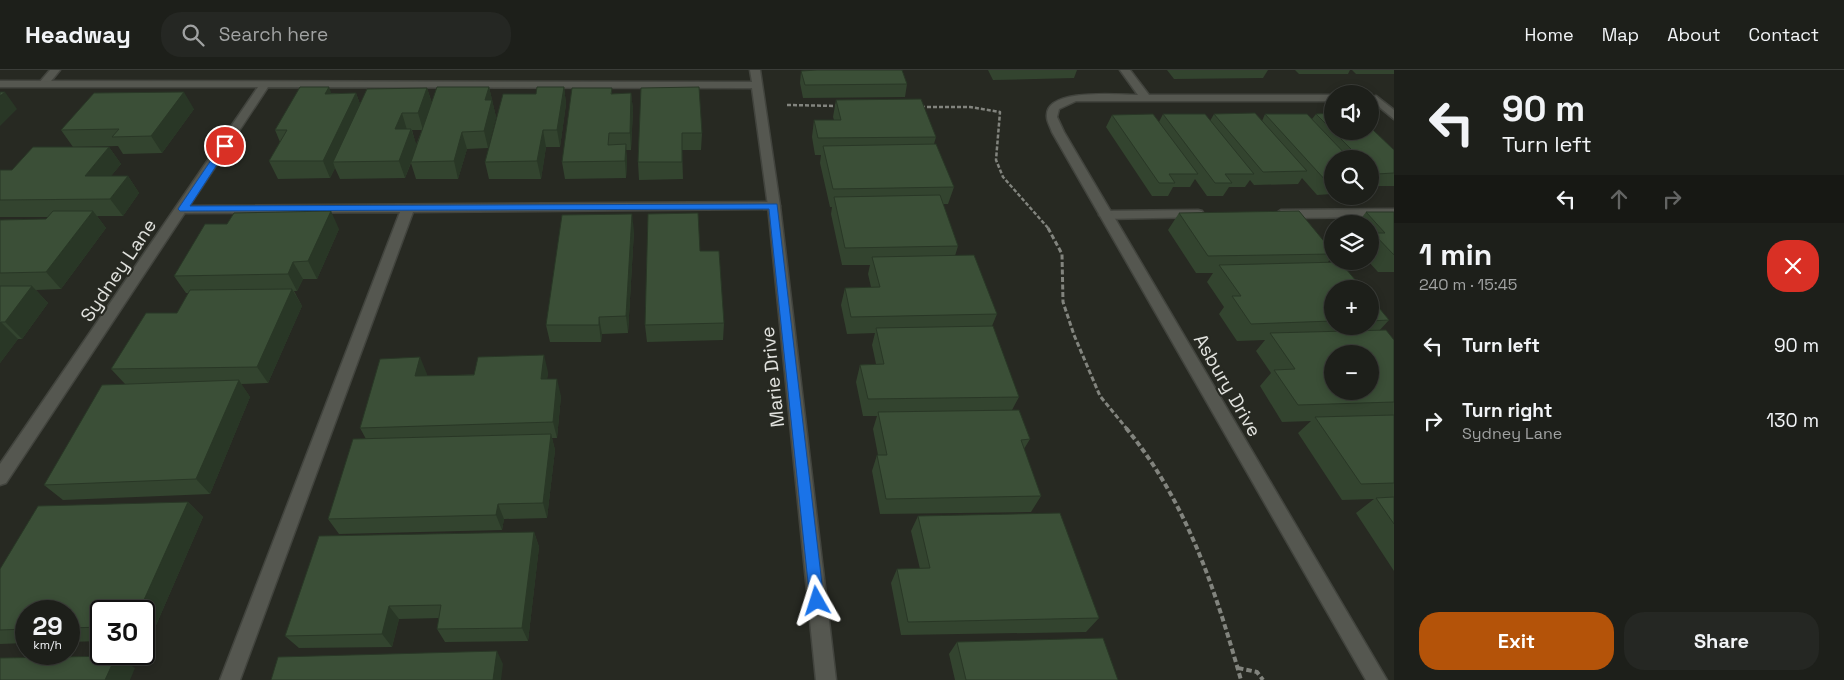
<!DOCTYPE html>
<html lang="en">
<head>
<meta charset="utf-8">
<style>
  :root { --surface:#1d1f1a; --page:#252723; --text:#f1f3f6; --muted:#a0a2a2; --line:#3b3d39; --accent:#b45309 }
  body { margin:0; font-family:"Space Grotesk",sans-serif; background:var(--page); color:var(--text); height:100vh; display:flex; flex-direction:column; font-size:19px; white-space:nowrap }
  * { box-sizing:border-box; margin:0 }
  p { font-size:16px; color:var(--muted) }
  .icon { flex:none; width:28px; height:28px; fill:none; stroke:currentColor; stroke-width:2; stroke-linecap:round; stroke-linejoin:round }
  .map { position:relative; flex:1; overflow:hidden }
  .side { display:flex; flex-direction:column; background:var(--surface); width:450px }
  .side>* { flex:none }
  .banner { background:#1d1f1a; color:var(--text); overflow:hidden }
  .fabs { position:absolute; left:1324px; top:15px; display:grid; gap:10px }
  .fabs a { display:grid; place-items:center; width:55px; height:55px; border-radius:50%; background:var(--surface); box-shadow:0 2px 8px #0003,0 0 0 1px var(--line); font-size:25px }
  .speed { position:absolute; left:15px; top:530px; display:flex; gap:10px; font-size:25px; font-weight:700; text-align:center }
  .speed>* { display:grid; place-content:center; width:65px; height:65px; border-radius:50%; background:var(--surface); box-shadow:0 2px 8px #0003,0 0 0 1px var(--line); line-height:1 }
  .speed small { font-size:12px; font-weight:400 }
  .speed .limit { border:2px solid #111; border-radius:8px; background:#fff; color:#111 }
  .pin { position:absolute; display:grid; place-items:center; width:42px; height:42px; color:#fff; margin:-21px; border:2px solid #fff; border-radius:50%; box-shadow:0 1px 5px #0007 }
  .me { position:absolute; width:55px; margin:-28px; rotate:354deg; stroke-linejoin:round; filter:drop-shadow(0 0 4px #0008) }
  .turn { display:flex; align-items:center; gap:18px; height:105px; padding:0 25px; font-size:22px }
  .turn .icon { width:65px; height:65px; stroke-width:2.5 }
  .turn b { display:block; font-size:35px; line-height:42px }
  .lanes { display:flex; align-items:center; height:48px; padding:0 25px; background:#0003; justify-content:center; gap:25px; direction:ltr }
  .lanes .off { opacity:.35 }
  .round { display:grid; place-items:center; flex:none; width:52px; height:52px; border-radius:20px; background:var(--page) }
  .summary { display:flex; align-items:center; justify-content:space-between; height:85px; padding:0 25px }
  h1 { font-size:30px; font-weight:600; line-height:38px }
  .button { display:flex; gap:10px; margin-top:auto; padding:10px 25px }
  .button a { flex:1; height:58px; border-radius:20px; background:var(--accent); color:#fff; font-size:20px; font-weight:600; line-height:58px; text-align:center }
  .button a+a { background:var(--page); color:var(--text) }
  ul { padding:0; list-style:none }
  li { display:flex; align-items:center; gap:15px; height:75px; padding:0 25px }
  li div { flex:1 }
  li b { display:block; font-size:19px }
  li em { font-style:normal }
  header { display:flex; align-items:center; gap:30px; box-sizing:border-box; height:70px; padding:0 25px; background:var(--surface); border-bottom:1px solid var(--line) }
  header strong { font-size:24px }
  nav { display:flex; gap:28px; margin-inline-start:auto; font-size:18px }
  .search { width:350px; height:45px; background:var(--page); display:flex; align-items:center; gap:12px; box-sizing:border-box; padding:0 18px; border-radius:20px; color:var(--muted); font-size:19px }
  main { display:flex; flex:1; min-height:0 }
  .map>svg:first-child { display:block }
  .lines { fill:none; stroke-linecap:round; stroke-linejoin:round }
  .service-casing { stroke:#42443e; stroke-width:3 }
  .minor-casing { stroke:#42443e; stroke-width:3 }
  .path-far2 { stroke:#82847e; stroke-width:2.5; stroke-dasharray:4 2; stroke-linecap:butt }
  .path-far1 { stroke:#82847e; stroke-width:3; stroke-dasharray:5 2.5; stroke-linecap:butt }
  .path { stroke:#82847e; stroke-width:4; stroke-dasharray:5.5 3; stroke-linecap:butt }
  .service { fill:#555750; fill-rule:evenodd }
  .minor { fill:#555750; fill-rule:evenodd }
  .wall { fill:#33442f; fill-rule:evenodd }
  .shaded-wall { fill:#293726 }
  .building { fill:#3b4f37; stroke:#293726; fill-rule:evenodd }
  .route { fill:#1a73e8; stroke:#114b97 }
  .labels { text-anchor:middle; stroke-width:4.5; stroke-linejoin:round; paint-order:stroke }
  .street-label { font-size:19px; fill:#e1e2de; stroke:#272922 }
</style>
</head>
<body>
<header>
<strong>Headway</strong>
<div class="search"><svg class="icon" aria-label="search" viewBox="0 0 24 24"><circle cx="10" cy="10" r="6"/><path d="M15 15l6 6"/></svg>Search here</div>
<nav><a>Home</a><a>Map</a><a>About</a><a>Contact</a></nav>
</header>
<main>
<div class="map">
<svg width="1394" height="610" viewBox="0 0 1394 610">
  <rect width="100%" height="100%" fill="#272922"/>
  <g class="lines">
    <defs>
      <path id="service" d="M50 0H60L47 16H39L38 14Z
        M774 132 780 136 778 139 413 142 240 610H220L400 142 183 143 177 139 179 136Z
        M1394 139V147L1281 148 1275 144 1281 140Z
        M1198 140 1202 141 1204 144 1202 147 1105 149 1099 145 1105 141Z"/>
      <path id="minor" d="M750 0H760L780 136 836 610H816L768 136 752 18 268 17 6 413 0 415V394L258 17H0V11L752 12Z
        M1120 0H1130L1149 25H1332V31H1076L1059 39 1057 47 1064 62 1387 610H1366L1052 62C1051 58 1047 52 1047 47 1044 17 1120 25 1138 25Z
        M1376 26 1394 40V49L1372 31V27Z"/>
    </defs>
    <!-- service casing -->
    <use href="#service" class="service-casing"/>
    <!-- minor casing -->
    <use href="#minor" class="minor-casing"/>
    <!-- path-far2 -->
    <path class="path-far2" d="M787 35 839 36
      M921 37H970L1000 42 996 90 1003 107 1049 159"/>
    <!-- path-far1 -->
    <path class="path-far1" d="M1048 158 1062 184 1063 232 1074 265 1100 326 1127 359"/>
    <!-- path -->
    <path class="path" d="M1126 358C1187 432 1215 519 1241 610
      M1238 598 1257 602 1263 610"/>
    <!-- service -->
    <use href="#service" class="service"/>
    <!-- minor -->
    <use href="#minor" class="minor"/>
  </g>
  <!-- wall -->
  <path class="wall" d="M812 0H902L907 14 905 27 803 28 800 13 801 1Z
    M988 0H1077L1074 8 993 10Z
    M1167 0H1268L1263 8 1174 9Z
    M1295 0H1350L1348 4H1299Z
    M1352 0H1394V4H1356Z
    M489 17 496 47 488 78 467 79 458 109H416L411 93 405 108 340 109 335 98 330 108 278 109 269 91 280 72 275 60 331 23H356L360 34 427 18 432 33ZM412 60H422L416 75Z
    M564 17 566 34 560 77H546L541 109H489L485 92 536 24Z
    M612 18V24L631 23 633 40 631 80H626L627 92 626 108 565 109 562 92Z
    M641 18 702 63 701 80H682L683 109 639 110 638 92Z
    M836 30 936 67 934 74 954 117 948 134H943L958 176 955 186 997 244 992 256 1019 327 1012 340 1030 369 1024 379 1041 426 1031 442 880 444 872 401 877 385H878L873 359 877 346H863L856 312 860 295 876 294 872 275 875 263 847 264 841 235 845 218 871 217 868 204 870 195H842L831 144 832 137H830L820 93 821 85H815L812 67 814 50H834L833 47Z
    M194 39 162 83 123 84 118 76 73 77 61 60Z
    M1332 43V61H1370L1394 80V116H1370V89H1332V124L1317 125 1302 108 1298 114 1254 115 1250 110 1245 117H1229L1223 126H1207L1195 109 1190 117H1173L1168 126H1152L1106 57 1112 45 1159 52 1163 44 1210 51 1214 44 1262 51 1265 44 1312 49 1316 44Z
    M109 77 121 94 111 106H128L139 123 123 146H97L106 158 61 219 36 220 48 233 22 269H18L0 293V150L46 149 48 147H0V100H12Z
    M1366 142H1394V202H1378L1368 191H1370V154H1357Z
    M1179 143 1332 181V187L1328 192 1332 219V256H1370V227L1389 250 1379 261 1394 270V501L1356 443 1374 429 1342 430 1298 363 1311 351 1282 352 1260 316 1271 303 1256 281 1265 270 1237 271 1219 244 1224 237 1207 212 1213 203H1196L1168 160Z
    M339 159 317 209H303L297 221H294L302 236 268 313 241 314 250 327 210 424 63 430 44 415 126 315 111 299 177 243 189 223H186L174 206Z
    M634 161 628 263 602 264 601 272H550L546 255Z
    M700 181 724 253 723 270 647 272 645 255Z
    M548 302 547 309 561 326 557 368H552L555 380 547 448 504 449 502 460 339 464 328 449 366 369 360 358 427 304V306Z
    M188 432 203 447 150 569 144 570V541H101V571L69 572V541H26V573L0 574V499Z
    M918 446 1099 548 1086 562 901 565 891 513 897 499H920L911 461Z
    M534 462 539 477 528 571 445 572 437 559 439 548 399 549 392 577 299 578 285 566Z
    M957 572 1118 610H955L949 584Z"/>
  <!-- shaded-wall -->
  <path class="shaded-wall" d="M329 17 335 33 325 24Z
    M489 17 496 47 488 78 484 61 485 30Z
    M564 17 566 34 560 77 557 60Z
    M427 18 432 34 423 60 418 43Z
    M5 22 17 39 0 56V26Z
    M184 22 194 39 162 83 151 66Z
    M356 23 362 40 333 92 335 98 330 108 323 91Z
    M631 23 633 40 631 80 630 63Z
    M402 43 407 60 395 59Z
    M411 59 417 76 405 108 399 91Z
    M543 60 546 77 541 109 537 91Z
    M462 62 467 79 458 109 454 91Z
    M626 74 627 92 626 108 625 91Z
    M109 77 121 94 97 123 85 106Z
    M128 106 139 123 123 146 110 129Z
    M93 141 106 158 61 219 46 202Z
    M331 141 339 159 317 209 308 191Z
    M632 144 634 161 628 263 626 246Z
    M293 192 303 209 297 221 288 204Z
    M32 216 48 233 22 269 5 252Z
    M292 219 302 236 268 313 257 297Z
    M599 247 602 264 601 272 599 255Z
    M1 252 18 269 0 293V253Z
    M544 285 548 302 545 326 541 309Z
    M420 287 427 304 422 323 415 306Z
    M557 309 561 326 557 368 553 352Z
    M239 310 250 327 210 424 196 409Z
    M551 364 555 380 547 448 543 433Z
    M188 432 203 447 150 569 144 565V541H139Z
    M498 434 504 449 502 460 496 445Z
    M534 462 539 477 528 571 522 558Z
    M389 536 399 549 392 577 382 564Z
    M497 581 503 594 501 610H493Z
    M116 586 135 598 130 610H105Z"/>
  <!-- building -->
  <path class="building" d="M817 0H902L907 14 805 15 801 1Z
    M300 17H329L325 24 356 23 323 91H269L287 60H275Z
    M437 17H489L485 30H492L484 61 462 62 454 91 411 92Z
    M537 17H564L557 60H543L537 91 485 92 503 24H536Z
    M699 17 702 63H682V92H638L641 18Z
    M427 18 418 43H402L395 59H411L399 91 333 92 367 19Z
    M572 18H612L611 24 631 23 630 63H609L608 75 626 74 625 91 562 92Z
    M0 22H5L0 26Z
    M184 22 151 66 112 67 119 59 61 60 94 23Z
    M921 29 936 67 818 68 814 50H841L836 30Z
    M1255 43 1307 101 1263 102 1214 44Z
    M1332 43V60L1316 44Z
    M1153 44 1198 104H1169L1175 113H1159L1112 45Z
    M1163 44H1205L1254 104H1225L1232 113H1215Z
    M1265 44H1307L1350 89H1332V112H1327Z
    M1370 57 1394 80V103L1376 104 1370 98V89H1361L1333 61H1370Z
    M936 74 954 117 833 119 823 76Z
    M33 77H109L85 106H128L110 129 0 130V100H12Z
    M940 125 958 176 845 178 834 127Z
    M53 141H93L46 202 0 203V150L46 149Z
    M331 141 308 191 293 192 288 204 174 206 205 154H227L234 143Z
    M1299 141 1332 181V184L1208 186 1179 143Z
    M1366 142H1394V185L1373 163H1385Z
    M698 143 700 181H719L724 253 645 255 648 144Z
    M632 144 626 246 599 247V255H546L562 145Z
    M974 185 997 244 851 247 845 218 880 217 872 187Z
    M1340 192 1363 219H1332V251L1251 254 1232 226H1241L1219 195Z
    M0 216H32L5 252H1L0 253Z
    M292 219 257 297 111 299 146 243H177L190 220Z
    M1370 227 1389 250 1370 251Z
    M993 256 1019 327 868 329 860 295 884 294 876 258Z
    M1386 260 1394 270V332L1298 335 1274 300 1295 299 1270 263ZM1332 284H1370V321H1332Z
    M544 285 541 309H557L553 352 360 358 380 289 420 287 415 306 474 305 478 287Z
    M239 310 196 409 44 415 102 315Z
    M1019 340 1030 369 1021 370 1041 426 886 429 877 385H887L878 342Z
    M1394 345V413L1361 414 1315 347Z
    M551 364 543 433 498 434 496 445 328 449 353 369Z
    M1394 427V454L1376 428Z
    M188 432 139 541H101V557L69 558V541H26V559L0 560V499L38 436Z
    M1060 443 1099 548 908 552 897 499 930 498 918 446Z
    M534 462 522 558 437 559 441 535 389 536 382 564 285 566 319 466Z
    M1103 568 1118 610H966L957 572Z
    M497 581 493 610H271L278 587Z
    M116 586 105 610H0V588Z"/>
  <!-- route -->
  <path class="route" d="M222 74 229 76 190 136 777 134 824 531 822 536 817 538 812 536 810 531 769 139 180 141 178 139Z"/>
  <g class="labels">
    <!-- street labels -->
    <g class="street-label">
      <text transform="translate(118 200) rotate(-56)" y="7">Sydney Lane</text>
      <text transform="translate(772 307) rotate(-96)" y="7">Marie Drive</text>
      <text transform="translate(1228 315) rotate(60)" y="7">Asbury Drive</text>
    </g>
  </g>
</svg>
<div class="fabs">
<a><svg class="icon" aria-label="sound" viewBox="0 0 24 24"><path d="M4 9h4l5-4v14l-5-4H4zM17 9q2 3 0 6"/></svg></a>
<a><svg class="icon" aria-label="search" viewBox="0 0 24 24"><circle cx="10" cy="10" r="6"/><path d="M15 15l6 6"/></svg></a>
<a><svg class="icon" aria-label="layers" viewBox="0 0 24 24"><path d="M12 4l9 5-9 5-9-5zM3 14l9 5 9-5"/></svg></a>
<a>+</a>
<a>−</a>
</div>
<div class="speed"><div>29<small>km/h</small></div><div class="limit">30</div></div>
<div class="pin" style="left:225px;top:76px;background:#d93025"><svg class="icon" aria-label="arrive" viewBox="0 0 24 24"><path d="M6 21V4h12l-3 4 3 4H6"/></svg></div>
<svg class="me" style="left:817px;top:531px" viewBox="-20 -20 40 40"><path d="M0-17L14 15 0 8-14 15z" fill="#1a73e8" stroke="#fff" stroke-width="4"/></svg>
</div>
<section class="side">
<div class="banner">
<div class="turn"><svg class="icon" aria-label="left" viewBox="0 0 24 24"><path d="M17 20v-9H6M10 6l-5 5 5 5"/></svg><div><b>90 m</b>Turn left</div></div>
<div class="lanes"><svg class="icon" aria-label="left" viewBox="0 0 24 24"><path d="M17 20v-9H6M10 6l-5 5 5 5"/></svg><svg class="icon off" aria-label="ahead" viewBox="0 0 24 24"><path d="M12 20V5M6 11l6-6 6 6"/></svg><svg class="icon off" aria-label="right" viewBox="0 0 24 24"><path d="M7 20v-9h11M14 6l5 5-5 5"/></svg></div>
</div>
<div class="summary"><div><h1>1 min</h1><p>240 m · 15:45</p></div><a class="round" style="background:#d93025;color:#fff"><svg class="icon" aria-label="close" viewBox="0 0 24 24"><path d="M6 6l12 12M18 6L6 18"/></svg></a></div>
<ul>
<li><svg class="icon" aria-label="left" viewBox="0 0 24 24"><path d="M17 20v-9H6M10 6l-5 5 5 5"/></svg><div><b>Turn left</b></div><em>90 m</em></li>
<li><svg class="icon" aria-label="right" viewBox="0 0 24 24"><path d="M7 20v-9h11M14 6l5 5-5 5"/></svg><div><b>Turn right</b><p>Sydney Lane</p></div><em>130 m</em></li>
</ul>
<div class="button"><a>Exit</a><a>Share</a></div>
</section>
</main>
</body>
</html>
